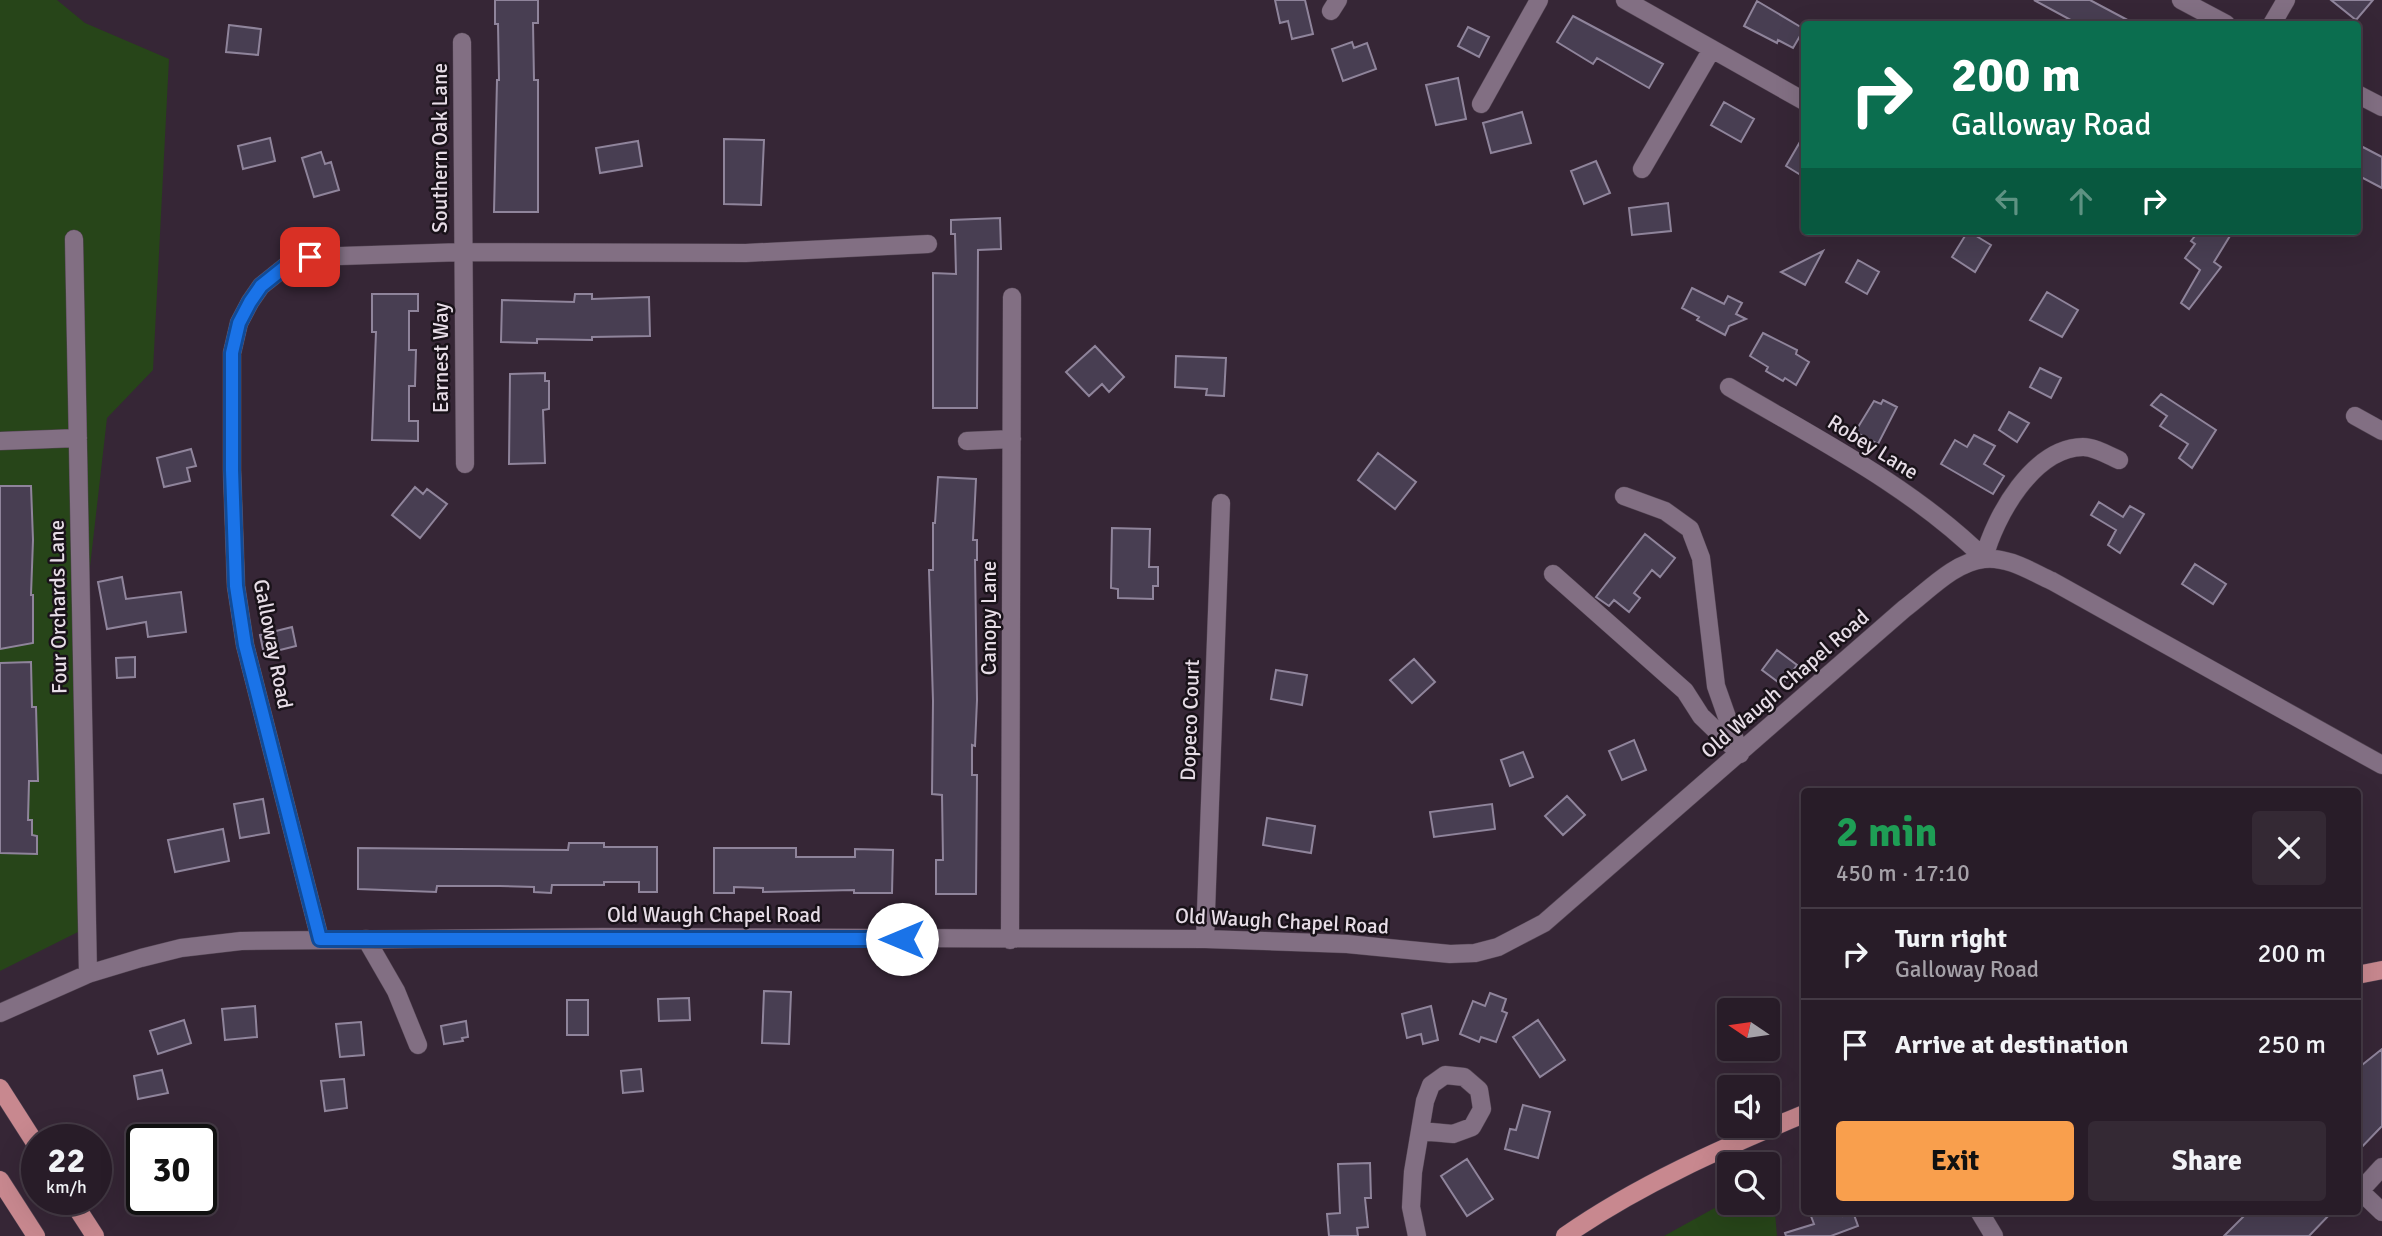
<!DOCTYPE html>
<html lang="en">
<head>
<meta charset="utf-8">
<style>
  :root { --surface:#281c28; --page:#342934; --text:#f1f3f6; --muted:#a5a1a8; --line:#443a45; --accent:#f99f4d }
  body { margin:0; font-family:Signika,sans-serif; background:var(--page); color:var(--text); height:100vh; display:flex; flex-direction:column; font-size:26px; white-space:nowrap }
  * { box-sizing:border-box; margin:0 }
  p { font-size:23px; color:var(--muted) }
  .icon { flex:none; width:38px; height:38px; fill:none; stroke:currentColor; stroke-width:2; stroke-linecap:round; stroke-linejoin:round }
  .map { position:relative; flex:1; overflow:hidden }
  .side { position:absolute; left:1801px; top:788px; width:560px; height:427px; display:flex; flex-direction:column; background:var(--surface); border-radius:7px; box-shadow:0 7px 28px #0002,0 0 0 2px var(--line) }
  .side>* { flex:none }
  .banner { position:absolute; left:1801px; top:21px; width:560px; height:214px; border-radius:7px; box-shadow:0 7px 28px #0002,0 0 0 2px var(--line); background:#0b6e4f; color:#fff; overflow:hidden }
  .needle { width:46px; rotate:283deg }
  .controls { position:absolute; left:1717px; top:998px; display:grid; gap:14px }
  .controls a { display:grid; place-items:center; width:63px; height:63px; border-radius:7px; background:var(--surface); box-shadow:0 7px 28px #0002,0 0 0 2px var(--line); font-size:35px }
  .speed { position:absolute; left:21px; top:1124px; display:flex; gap:14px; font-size:35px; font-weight:700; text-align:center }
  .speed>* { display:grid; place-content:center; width:91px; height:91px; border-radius:50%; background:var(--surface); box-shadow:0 7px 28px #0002,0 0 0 2px var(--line); line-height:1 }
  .speed small { font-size:18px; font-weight:400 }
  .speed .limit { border:4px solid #111; border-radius:10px; background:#fff; color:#111 }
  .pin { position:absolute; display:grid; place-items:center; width:60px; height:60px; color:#fff; margin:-30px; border-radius:14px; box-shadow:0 4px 10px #0006 }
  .me { position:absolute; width:77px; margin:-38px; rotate:270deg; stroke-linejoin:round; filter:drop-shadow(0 0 5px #0008) }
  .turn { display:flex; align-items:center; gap:24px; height:147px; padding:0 35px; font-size:32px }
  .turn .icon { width:91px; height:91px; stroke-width:2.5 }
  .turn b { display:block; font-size:49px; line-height:60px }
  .lanes { display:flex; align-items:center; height:66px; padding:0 35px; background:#0003; justify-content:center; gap:35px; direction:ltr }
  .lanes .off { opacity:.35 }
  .round { display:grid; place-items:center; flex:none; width:74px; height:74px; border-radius:7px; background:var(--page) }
  .overview { display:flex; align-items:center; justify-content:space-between; height:119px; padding:0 35px }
  h1 { font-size:42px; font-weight:700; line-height:52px; color:#1e9e55 }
  .cta { display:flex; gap:14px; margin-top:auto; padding:14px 35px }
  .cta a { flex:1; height:80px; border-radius:7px; background:var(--accent); color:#111; font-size:28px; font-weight:700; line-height:80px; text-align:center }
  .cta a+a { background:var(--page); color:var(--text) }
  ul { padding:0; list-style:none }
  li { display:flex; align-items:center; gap:21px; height:91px; padding:0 35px; border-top:2px solid var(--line) }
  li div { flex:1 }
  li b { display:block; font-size:26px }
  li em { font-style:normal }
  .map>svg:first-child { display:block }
  .green { fill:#274519 }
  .building { fill:#483e52; stroke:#8f849b; stroke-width:2 }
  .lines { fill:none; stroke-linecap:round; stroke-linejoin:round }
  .minor-casing { stroke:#524452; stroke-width:19 }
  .major-casing { stroke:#524452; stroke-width:19 }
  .minor { stroke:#826f83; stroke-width:18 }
  .major { stroke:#c8888f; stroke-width:18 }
  .route-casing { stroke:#114b97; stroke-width:18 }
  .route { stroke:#1a73e8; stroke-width:12 }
  .labels { text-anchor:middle; stroke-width:5; stroke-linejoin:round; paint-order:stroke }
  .street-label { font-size:21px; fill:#e7dde7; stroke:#191219 }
</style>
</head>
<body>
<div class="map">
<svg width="2382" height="1236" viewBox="0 0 2382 1236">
  <rect width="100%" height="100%" fill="#362636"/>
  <!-- green -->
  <path class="green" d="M0 0H57L85 23 169 59 153 370 107 418 79 663 80 931 0 971Z
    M1772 1177 1777 1236H1664L1729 1200V1202H1768V1179Z"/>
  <!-- building -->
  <path class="building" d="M495 0H538V23H533L534 80H538V212H494L497 80H499L498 24H495Z
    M1275 0H1305L1313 34 1292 39 1288 21 1280 23Z
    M2034 0H2090L2135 24H2078Z
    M2331 0H2373L2356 20Z
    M1757 1 1804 29 1793 48 1778 40 1777 43 1744 26Z
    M1573 16 1663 64 1649 88 1597 58 1593 64 1557 42Z
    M229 25 261 29 258 55 226 52Z
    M1468 27 1489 37 1479 57 1458 46Z
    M1352 42 1354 48 1367 43 1376 69 1343 81 1332 49Z
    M1458 78 1466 119 1436 125 1426 85Z
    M1724 102 1754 119 1741 142 1711 125Z
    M1522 112 1531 143 1491 153 1483 123Z
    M1804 135V177L1786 166Z
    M270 138 275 161 243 169 238 146Z
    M724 139 764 140 761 205 724 204Z
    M638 141 642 166 600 173 596 148Z
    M2357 144 2382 157V188L2357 175Z
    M321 152 325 164 331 162 339 190 314 197 302 158Z
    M1596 161 1610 193 1584 204 1571 171Z
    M1668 203 1671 231 1632 235 1629 208Z
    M1000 218 1001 249 978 250 977 408H933V273L956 274 955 234H951V220Z
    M1968 231 1991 245 1975 272 1952 257Z
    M2199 231H2233L2214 262 2221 267 2189 309 2181 303 2200 270 2185 258 2195 244 2191 241Z
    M1823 251 1805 285 1781 272Z
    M1858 260 1879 272 1867 294 1846 282Z
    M1692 288 1724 304 1728 296 1742 303 1736 314 1746 319 1729 326 1725 335 1697 320 1699 317 1682 308Z
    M2047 292 2078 310 2062 337 2030 320Z
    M372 294H418V311H409V350H416L415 386H409V421H418V441L372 440 376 332H372Z
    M575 294H592V299L649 297 650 336 592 337V340L537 339V343L501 342 502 300 574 302Z
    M1763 333 1797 350 1796 354 1809 362 1796 385 1785 378 1783 381 1766 371 1768 367 1750 356Z
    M1095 346 1124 377 1109 392 1102 384 1089 396 1066 372Z
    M1176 356 1226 358 1224 396 1206 395 1207 389 1175 387Z
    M2040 368 2061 378 2051 398 2030 387Z
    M545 373V381H549V409L543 410 545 463 509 464 510 374Z
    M2161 394 2216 430 2192 468 2179 458 2188 444 2160 426 2167 416 2151 405Z
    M1883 400 1897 407 1878 444 1855 432 1874 401 1881 404Z
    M2009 412 2029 423 2017 442 1999 430Z
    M1974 435 1995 446 1984 464 2004 476 1993 494 1941 464 1955 440 1967 447Z
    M191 449 196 466 187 468 190 481 164 487 157 458Z
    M1378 453 1416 482 1395 509 1358 480Z
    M938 477 976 479 973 540H977V560H975L977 700 975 746 972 745V775H977L976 894H936V860H943L942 795 932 794 933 701 929 570H933V523H935Z
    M0 486H31L33 540 31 595H33V643L0 649Z
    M415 487 423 494 427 489 447 504 420 538 392 515Z
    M2099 502 2123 517 2130 506 2144 514 2120 553 2108 545 2116 530 2091 515Z
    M1112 528 1150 529 1149 567H1158V586H1153V599L1118 598V589L1111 588Z
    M1645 534 1675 558 1660 577 1652 570 1634 593 1640 598 1629 612 1614 600 1609 606 1596 597Z
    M2195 564 2226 584 2213 604 2182 584Z
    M122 577 126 599 181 592 186 632 148 637 146 622 107 629 98 582Z
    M292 627 296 646 264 654 260 635Z
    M1777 650 1797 665 1782 685 1762 670Z
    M135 657V677L117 678 116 658Z
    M1414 659 1435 682 1412 703 1390 680Z
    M31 662 32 707H36L38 781H29L28 820H32V835L37 836V854L0 853V663Z
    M1276 670 1307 675 1302 705 1271 699Z
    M1634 740 1646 770 1622 780 1609 751Z
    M1523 752 1533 777 1510 786 1501 760Z
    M1567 796 1585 815 1563 835 1545 816Z
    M263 799 269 833 240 838 234 804Z
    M1492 804 1495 829 1434 837 1430 812Z
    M1267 818 1315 826 1311 853 1263 845Z
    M223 829 229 861 175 872 168 840Z
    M569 843H604V847H657V892H639V882H604V885H552L551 893 534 892V887L500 886H437L436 892 358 889V848L568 850Z
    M714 848H796V857H855V849L893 850 892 893H854V890L763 892V888L734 887V893H714Z
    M764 991 791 992 789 1044 762 1043Z
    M1490 993 1506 999 1502 1011 1507 1013 1496 1042 1481 1037 1479 1042 1460 1034 1473 1001 1485 1006Z
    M689 998 690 1020 659 1021 658 999Z
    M567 1000H588V1035H567Z
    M255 1006 257 1037 225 1040 222 1009Z
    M1431 1006 1438 1040 1423 1044 1421 1034 1407 1038 1402 1014Z
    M184 1020 191 1043 158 1054 150 1031Z
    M1538 1020 1565 1060 1540 1077 1513 1037Z
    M466 1021 468 1037 462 1038 463 1041 444 1044 441 1026Z
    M361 1022 364 1055 340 1057 336 1024Z
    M2382 1049V1126L2357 1152V1069Z
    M641 1069 643 1091 623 1093 621 1071Z
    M162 1070 168 1093 138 1099 134 1076Z
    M344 1079 347 1108 325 1111 321 1081Z
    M1523 1105 1550 1112 1538 1158 1505 1149 1510 1129 1516 1130Z
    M1467 1159 1493 1199 1467 1216 1441 1176Z
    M1370 1163 1371 1198H1365L1368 1227 1357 1228 1358 1236H1329L1327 1214 1340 1213 1338 1164Z
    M1809 1211H1841L1843 1216 1853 1212 1858 1226 1831 1236H1786L1785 1233 1814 1224Z
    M2249 1211H2333L2309 1236H2224Z"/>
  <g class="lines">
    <defs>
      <path id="minor" d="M1625 0 1804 101
        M2181 0 2226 24
        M1331 11 1338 0
        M2272 24 2286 0
        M462 42 465 464
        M2357 94 2382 107
        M1481 104 1539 0
        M1642 169 1712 49
        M74 239 88 974
        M1729 387C1817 439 1911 486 1984 558
        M2355 416 2382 431
        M0 441 78 438
        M967 441 1012 439
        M1624 496 1665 511 1690 529 1701 558 1716 686 1740 754
        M1984 558C1995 516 2033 448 2083 447 2094 447 2108 455 2119 460
        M1553 574 1685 691 1701 716 1734 748
        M320 939 245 645 236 586 232 470V353L239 323 250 302 261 286 291 262 310 257 464 252 746 253 928 244
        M366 939 396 991 418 1045
        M1205 939 1221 503
        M1010 940 1012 297
        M0 1013 88 974 141 958 181 948 241 941 602 937 1205 939 1347 944 1450 954 1475 953 1498 947 1544 923 1904 609C1927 592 1954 562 1984 559 2007 556 2032 572 2052 581L2382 765
        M2357 1188 2382 1212
        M2360 1191 2382 1167
        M1979 1211 1994 1236
        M1417 1236 1411 1207 1413 1172 1425 1101 1431 1085 1445 1075 1464 1077 1479 1090 1482 1109 1472 1127 1453 1134 1421 1131"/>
      <path id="major" d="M2357 975 2382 970
        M0 1088 37 1146
        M0 1180 36 1236
        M71 1199 95 1236
        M1565 1236C1638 1185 1722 1148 1804 1114"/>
    </defs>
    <!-- minor casing -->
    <use href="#minor" class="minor-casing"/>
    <!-- major casing -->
    <use href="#major" class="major-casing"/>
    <!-- minor -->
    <use href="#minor" class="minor"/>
    <!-- major -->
    <use href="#major" class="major"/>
  </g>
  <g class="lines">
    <defs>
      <path id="route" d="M310 257 291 262 261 286 250 302 239 323 232 353V470L236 586 245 645 320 939H902"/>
    </defs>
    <!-- route casing -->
    <use href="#route" class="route-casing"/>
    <!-- route -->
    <use href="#route" class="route"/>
  </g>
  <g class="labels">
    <!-- street labels -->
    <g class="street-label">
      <text transform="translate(440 148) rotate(-90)" y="7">Southern Oak Lane</text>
      <text transform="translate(441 358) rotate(-90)" y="7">Earnest Way</text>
      <text transform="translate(1873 447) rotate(32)" y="7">Robey Lane</text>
      <text transform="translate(58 607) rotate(-91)" y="7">Four Orchards Lane</text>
      <text transform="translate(989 618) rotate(-90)" y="7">Canopy Lane</text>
      <text transform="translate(273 644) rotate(79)" y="7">Galloway Road</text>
      <text transform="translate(1785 684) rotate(-41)" y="7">Old Waugh Chapel Road</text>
      <text transform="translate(1190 720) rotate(-88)" y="7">Dopeco Court</text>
      <text x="714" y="922">Old Waugh Chapel Road</text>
      <text transform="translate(1282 921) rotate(3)" y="7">Old Waugh Chapel Road</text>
    </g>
  </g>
</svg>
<div class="controls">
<a><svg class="needle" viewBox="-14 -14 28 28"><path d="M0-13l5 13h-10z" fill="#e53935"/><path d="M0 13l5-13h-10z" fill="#a5a1a8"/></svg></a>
<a><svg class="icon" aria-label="sound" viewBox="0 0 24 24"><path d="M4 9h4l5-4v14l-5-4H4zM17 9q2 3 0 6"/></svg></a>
<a><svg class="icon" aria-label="search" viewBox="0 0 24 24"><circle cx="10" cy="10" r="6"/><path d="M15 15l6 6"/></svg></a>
</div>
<div class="speed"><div>22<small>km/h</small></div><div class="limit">30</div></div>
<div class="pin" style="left:310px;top:257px;background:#d93025"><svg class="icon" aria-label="arrive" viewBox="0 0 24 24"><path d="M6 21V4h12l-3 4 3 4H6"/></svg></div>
<svg class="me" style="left:902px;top:939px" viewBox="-20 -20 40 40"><circle r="19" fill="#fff"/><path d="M0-13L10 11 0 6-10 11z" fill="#1a73e8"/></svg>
<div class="banner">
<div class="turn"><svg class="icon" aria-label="right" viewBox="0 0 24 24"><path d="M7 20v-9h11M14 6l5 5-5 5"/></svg><div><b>200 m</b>Galloway Road</div></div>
<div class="lanes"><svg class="icon off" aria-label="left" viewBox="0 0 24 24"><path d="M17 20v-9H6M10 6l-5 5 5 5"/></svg><svg class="icon off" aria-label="ahead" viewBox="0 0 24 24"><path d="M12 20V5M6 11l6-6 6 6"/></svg><svg class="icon" aria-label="right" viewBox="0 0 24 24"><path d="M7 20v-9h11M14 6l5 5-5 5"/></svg></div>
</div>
<section class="side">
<div class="overview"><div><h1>2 min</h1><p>450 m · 17:10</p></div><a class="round"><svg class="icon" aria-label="close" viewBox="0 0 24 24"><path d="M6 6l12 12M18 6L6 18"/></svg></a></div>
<ul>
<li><svg class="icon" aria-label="right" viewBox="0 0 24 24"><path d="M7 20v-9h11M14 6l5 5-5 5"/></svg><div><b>Turn right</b><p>Galloway Road</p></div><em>200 m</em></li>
<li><svg class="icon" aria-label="arrive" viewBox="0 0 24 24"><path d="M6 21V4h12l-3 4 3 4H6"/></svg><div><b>Arrive at destination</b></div><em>250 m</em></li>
</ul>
<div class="cta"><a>Exit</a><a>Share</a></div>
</section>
</div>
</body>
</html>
